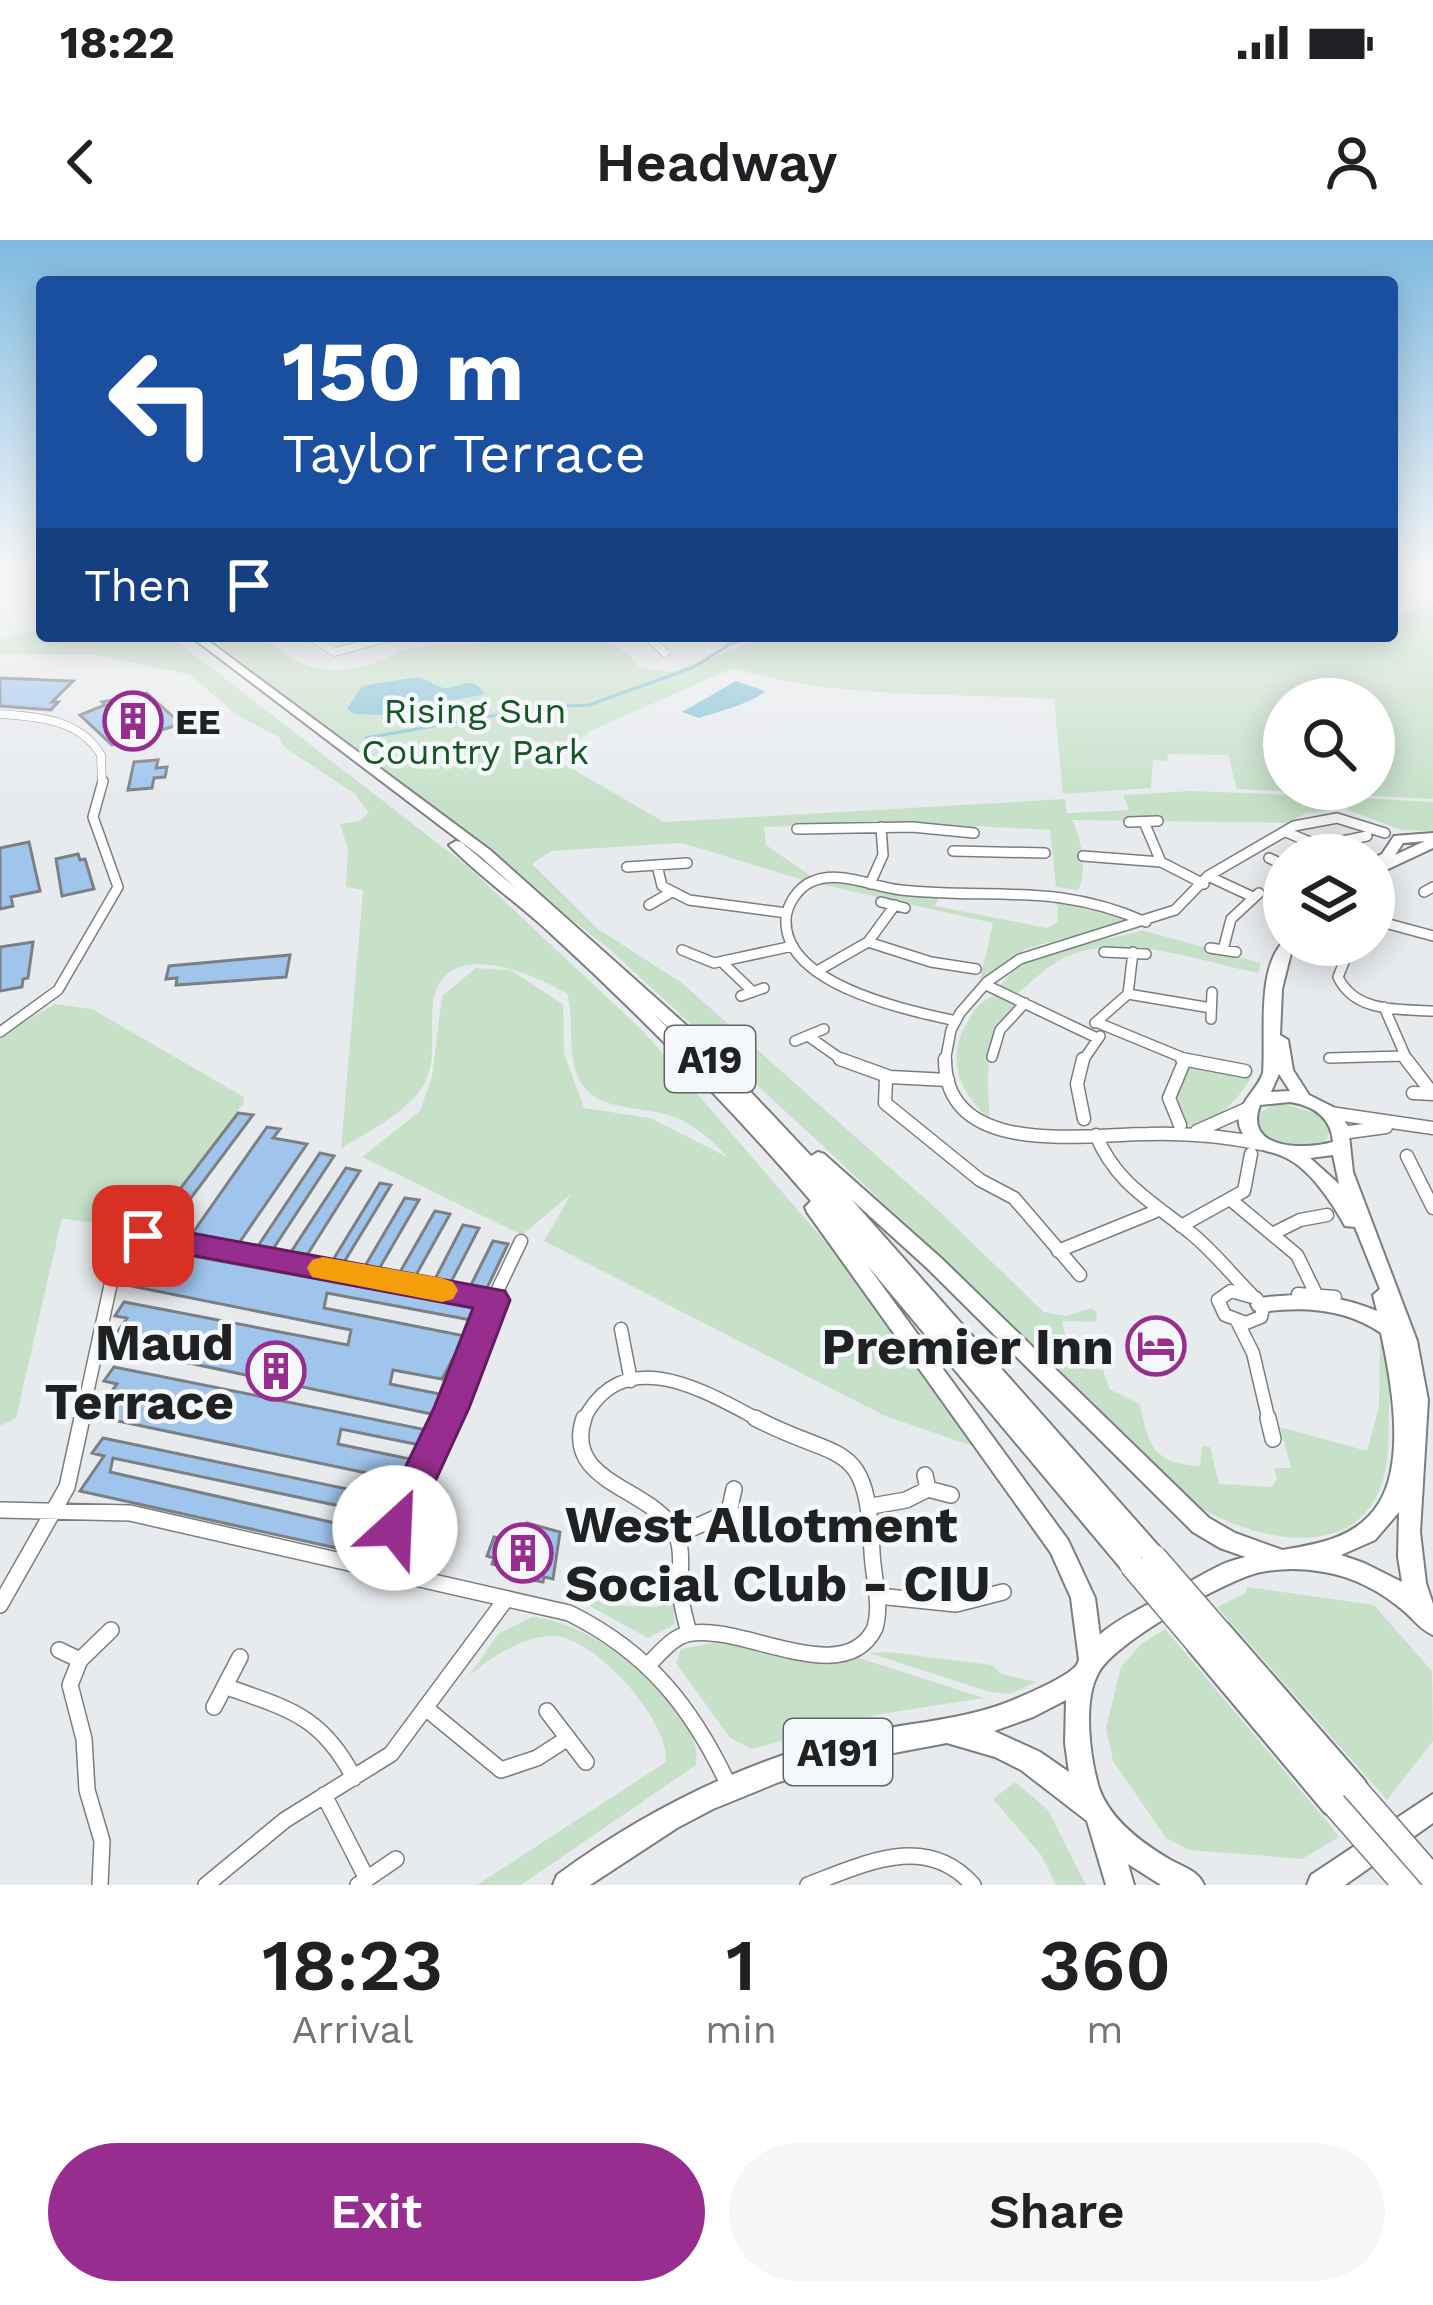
<!DOCTYPE html>
<html lang="en">
<head>
<meta charset="utf-8">
<style>
  :root { --surface:#fff; --page:#f6f6f6; --text:#202124; --muted:#757577; --accent:#982d90 }
  body { margin:0; font-family:"Work Sans",sans-serif; background:var(--page); color:var(--text); height:100vh; display:flex; flex-direction:column; font-size:45px; white-space:nowrap }
  * { box-sizing:border-box; margin:0 }
  p { font-size:39px; color:var(--muted) }
  .icon { flex:none; width:66px; height:66px; fill:none; stroke:currentColor; stroke-width:2; stroke-linecap:round; stroke-linejoin:round }
  .map { position:relative; height:1645px; overflow:hidden }
  .details { display:flex; flex-direction:column; background:var(--surface); flex:1 }
  .details>* { flex:none }
  .guide { position:absolute; left:36px; top:36px; width:1362px; height:366px; border-radius:12px; box-shadow:0 6px 30px #0003; background:#1a4fa0; color:#fff; overflow:hidden }
  .buttons { position:absolute; left:1263px; top:438px; display:grid; gap:24px }
  .buttons a { display:grid; place-items:center; width:132px; height:132px; border-radius:50%; background:var(--surface); box-shadow:0 6px 30px #0003; font-size:60px }
  .pin { position:absolute; display:grid; place-items:center; width:102px; height:102px; color:#fff; margin:-51px; border-radius:24px; box-shadow:0 6px 18px #0006 }
  .me { position:absolute; width:132px; margin:-66px; rotate:25deg; stroke-linejoin:round; filter:drop-shadow(0 0 9px #0008) }
  .turn { display:flex; align-items:center; gap:42px; height:252px; padding:0 48px; font-size:54px }
  .turn .icon { width:156px; height:156px; stroke-width:2.5 }
  .turn b { display:block; font-size:84px; line-height:102px }
  .then { display:flex; align-items:center; height:114px; padding:0 48px; background:#0003; gap:24px; font-size:45px }
  .eta { display:flex; justify-content:space-evenly; align-items:center; height:204px; text-align:center }
  .eta b { font-size:72px; font-weight:600; line-height:84px }
  .action { display:flex; gap:24px; margin-top:auto; padding:24px 48px }
  .action a { flex:1; height:138px; border-radius:72px; background:var(--accent); color:#fff; font-size:48px; font-weight:600; line-height:138px; text-align:center }
  .action a+a { background:var(--page); color:var(--text) }
  .status { display:flex; justify-content:space-between; align-items:center; height:84px; padding:0 60px; background:var(--surface); direction:ltr }
  .status svg { height:33px; fill:currentColor }
  header { display:flex; justify-content:space-between; align-items:center; height:156px; padding:0 48px; background:var(--surface); font-size:54px; font-weight:600 }
  .map>svg:first-child { display:block }
  .green { fill:#c7e1c9; fill-rule:evenodd }
  .water { fill:#83c2d6 }
  .lines { fill:none; stroke-linecap:round; stroke-linejoin:round }
  .stream { stroke:#83c2d6; stroke-width:3 }
  .building { fill:#a0c5ed; stroke:#7d8083; stroke-width:3 }
  .minor-far3-casing { stroke:#7b7d80; stroke-width:9 }
  .minor-far2-casing { stroke:#7b7d80; stroke-width:12 }
  .minor-far1-casing { stroke:#7b7d80; stroke-width:15 }
  .minor-casing { stroke:#7b7d80; stroke-width:18 }
  .primary-casing { stroke:#7b7d80; stroke-width:4 }
  .trunk-casing { stroke:#7b7d80; stroke-width:4 }
  .minor-far3 { stroke:#fff; stroke-width:8 }
  .minor-far2 { stroke:#fff; stroke-width:9 }
  .minor-far1 { stroke:#fff; stroke-width:12 }
  .minor { stroke:#fff; stroke-width:15 }
  .primary { fill:#fff; fill-rule:evenodd }
  .trunk { fill:#fff; fill-rule:evenodd }
  .trunk-bridge-casing { stroke:#7b7d80; stroke-width:27; stroke-linecap:butt }
  .trunk-bridge { stroke:#fff; stroke-width:24 }
  .route { fill:#982d90; stroke:#631d5e; stroke-width:3 }
  .slow { fill:#f59e0b }
  .labels { text-anchor:middle; stroke-width:9; stroke-linejoin:round; paint-order:stroke }
  .far-park-label { font-size:36px; fill:#175525; stroke:#f5f8fb }
  .far-poi-label { font-size:36px; font-weight:bold; fill:#202122; stroke:#f5f8fb; text-anchor:start }
  .shield { fill:#f5f8fb; stroke:#606263; stroke-width:3 }
  .shield-label { font-size:39px; font-weight:bold; fill:#202122 }
  .near-poi-label { font-size:51px; font-weight:bold; fill:#202122; stroke:#f5f8fb; text-anchor:end }
</style>
</head>
<body>
<div class="status"><b>18:22</b><svg viewBox="0 0 49 12"><path d="M0 12V9h3v3zM5 12V6h3v6zM10 12V3h3v9zM15 12V0h3v12zM26 1h20v11H26zM47 4h2v5h-2z"/></svg></div>
<header><svg class="icon" aria-label="back" viewBox="0 0 24 24"><path d="M15 5l-7 7 7 7"/></svg>Headway<svg class="icon" aria-label="person" viewBox="0 0 24 24"><circle cx="12" cy="8" r="4"/><path d="M4 21q1-7 8-7t8 7"/></svg></header>
<div class="map">
<svg width="1433" height="1645" viewBox="0 0 1433 1645">
  <rect width="100%" height="100%" fill="#e8ebee"/>
  <!-- green -->
  <path class="green" d="M1433 366V559L1237 549 1228 515 1168 514 1167 521 1153 520 1151 548 1063 554 1054 459C952 453 829 459 733 428L590 491 559 515 562 523 664 582 1065 559 1067 573 1129 570 1123 555 1191 551 1328 556 1331 570 1304 574 1289 583 1072 580C1081 596 1088 632 1078 650L1056 647 1050 590 975 586V590L892 583 764 587 766 605 812 637 803 640 682 603 551 611 532 624 598 689 682 743 939 971 1044 1072 1066 1076 1091 1068 1097 1072 1096 1082 1062 1081 1070 1115 1080 1116 1082 1128 1103 1130 1109 1149 1140 1164C1148 1206 1154 1224 1200 1226L1202 1206 1210 1207 1219 1244 1272 1247 1277 1238 1274 1228H1291L1280 1187 1367 1211 1379 1166 1380 1090C1391 1113 1389 1149 1389 1174 1388 1198 1390 1225 1380 1248 1351 1324 1253 1298 1200 1268L837 919 608 708 208 396H263C298 431 336 439 382 420 390 417 399 411 408 409 428 404 452 406 473 404 524 399 608 377 639 428L671 432 769 396H977L1000 401 1021 396H1392V375ZM1284 459H1374V549H1284Z
    M42 389V396H170L467 626 643 791 828 1005 984 1210 885 1176 544 1001 571 954 522 995 362 917 420 871 432 837 442 756 476 728 510 730 563 764 564 813 584 868 650 878 727 917C712 900 695 885 674 877 647 866 602 872 584 847 564 820 576 784 567 754 533 733 443 695 433 763 430 786 436 816 427 838 413 871 369 890 341 909L363 650 346 647 348 609 340 584 359 581 369 573 355 554 284 507 279 497 237 475 189 434 95 415 0 414V400Z
    M1343 557 1433 562V591L1401 590 1348 570Z
    M840 642 916 656 941 653 935 666 1047 688 1058 682 1057 655 1128 681 1025 709 979 744 993 683 820 644Z
    M1142 690 1264 724H1260L1259 733C1201 723 1120 688 1060 720 1044 729 1030 743 1016 755L1000 746C1030 701 1096 706 1142 690Z
    M994 756 1018 766C984 805 986 829 990 879 960 855 945 818 967 783 974 771 980 760 994 756Z
    M55 764 92 769 244 857 243 864 149 988C119 982 94 985 62 978L16 1178 0 1186V796Z
    M1191 826 1252 836C1235 864 1218 882 1185 887 1174 860 1174 850 1191 826Z
    M1279 862 1320 875 1329 890 1327 899C1305 916 1255 906 1258 873Z
    M1247 1347 1374 1365 1432 1431 1433 1501 1387 1560 1217 1367 1246 1353Z
    M570 1355 616 1365 657 1367 673 1360 675 1384 648 1398Z
    M532 1377C589 1380 705 1462 696 1525L521 1645H477L666 1522C670 1481 594 1396 553 1396 522 1396 492 1417 469 1436L498 1394Z
    M1165 1389 1329 1584 1339 1597 1302 1619 1189 1610 1166 1598 1113 1521 1106 1488 1121 1427 1140 1405Z
    M717 1402 823 1422 856 1417 984 1458 881 1474 752 1509 730 1498 676 1423 681 1409Z
    M889 1412 992 1425 1001 1434 1037 1442 1009 1454 990 1452 869 1413Z
    M1015 1542 1048 1570 1086 1645H1056L1041 1615 993 1559Z"/>
  <!-- water -->
  <path class="water" d="M417 437C429 438 437 449 448 448 464 446 471 435 485 454L383 475 355 474 347 469 362 446Z
    M736 441 765 451C756 462 715 473 699 478L682 472Z"/>
  <g class="lines">
    <!-- stream -->
    <path class="stream" d="M366 498 543 467 589 465 694 427 732 403 763 396"/>
  </g>
  <!-- building -->
  <path class="building" d="M0 438 73 441 52 462H58L51 470 0 466Z
    M147 453 181 484 112 505 80 475 105 465 102 462Z
    M158 520 156 528 167 527 165 537 154 538 152 548 128 550 134 522Z
    M29 602 40 651 11 657 13 666 0 669V608Z
    M78 614 80 620 85 619 94 649 62 656 56 619Z
    M33 702 28 738 23 739 22 747 0 751V707Z
    M290 715 286 737 176 745 177 738 166 739 169 726Z
    M238 873 253 875 167 990 151 987Z
    M267 887 280 889 273 898 307 904 239 1003 192 994Z
    M320 913 334 916 273 1009 258 1006Z
    M346 928 360 931 307 1015 291 1012Z
    M380 943 391 945 344 1022 333 1020Z
    M405 958 419 960 379 1029 365 1026Z
    M435 971 450 974 416 1035 400 1032Z
    M463 985 479 988 451 1042 435 1039Z
    M493 1001 508 1004 487 1048 471 1045Z
    M132 1005 477 1068 471 1080 327 1053 324 1068 465 1096 442 1139 393 1130 390 1144 445 1155 436 1175 108 1106 127 1078 115 1076 124 1062 348 1105 351 1090 121 1044 137 1018 128 1016Z
    M114 1127 427 1190 420 1205 341 1189 338 1204 415 1220 405 1241 94 1176 117 1144 104 1141Z
    M103 1198 395 1259 387 1276 113 1218 110 1232 379 1293 368 1315 80 1251 104 1216 92 1213Z
    M527 1283 560 1292 553 1339 544 1337 543 1342 521 1338 523 1333 492 1324 494 1318 487 1316 494 1297 520 1302Z"/>
  <g class="lines">
    <defs>
      <path id="minor-far3" d="M309 396 335 412 394 396
        M648 396 665 413
        M0 474C38 477 80 479 101 515L102 544"/>
      <path id="minor-far2" d="M1129 582 1158 581
        M1144 582 1161 622 1204 644
        M797 589 912 587 974 593
        M1286 592 1324 608
        M953 611 1045 613
        M1311 615 1333 603 1367 596
        M1083 616 1161 622
        M1269 618 1284 625
        M657 625 662 646 689 660 787 673
        M627 627 687 623
        M1208 636 1253 657
        M870 644 883 615 881 587
        M1424 652 1433 647
        M881 662 905 668
        M649 665 670 653
        M1374 680 1433 696
        M868 702 931 722 976 729
        M1351 705 1338 737C1355 773 1399 769 1433 771
        M1210 708 1236 712
        M682 710 714 723 793 706
        M1223 710 1231 679 1259 653
        M1104 712 1146 714
        M723 723 753 752
        M819 730 868 702 895 665
        M986 745 1097 798
        M1128 754 1211 768
        M741 756 764 748
        M1384 767 1408 822
        M1211 779 1212 752
        M956 781C907 770 783 745 786 679 787 664 798 648 811 642 840 629 872 647 901 650 994 660 1055 642 1146 682
        M1096 782 1193 822
        M1095 783 1128 754 1133 712
        M0 792 58 750 118 647 93 577 103 541
        M808 796 845 822
        M795 801 824 789
        M992 817 1000 790 1025 763
        M1329 818 1404 816
        M945 822 951 790 960 773 987 742 1020 719 1175 670 1208 636 1294 586 1337 578 1385 593
        M1082 822 1100 796"/>
      <path id="minor-far1" d="M840 819 890 837 948 840
        M945 819C945 919 1084 894 1148 894 1186 893 1224 896 1261 904
        M1083 819 1077 844 1084 879
        M1182 819 1245 831
        M1406 819 1433 854
        M886 839 885 863 980 940 1014 958 1080 1035
        M1413 853 1433 854
        M1330 873 1433 888
        M1180 885 1169 858 1185 820
        M1197 891 1251 867
        M1342 893 1386 887
        M1096 895C1116 944 1153 962 1192 994 1214 1012 1231 1034 1251 1054
        M1407 916 1433 968
        M1231 960 1297 1015 1317 1056
        M1181 986 1244 951 1251 914
        M1274 993 1300 980 1327 975
        M1058 1011 1154 972
        M1231 1051 1256 1058 1263 1068 1261 1077 1246 1083 1225 1075 1218 1060Z
        M1298 1054 1335 1057
        M1237 1081 1253 1113 1269 1181
        M621 1089 631 1141
        M81 1181 122 992 493 1060
        M447 1181 479 1089 521 1001
        M583 1181C623 1100 706 1152 761 1181"/>
      <path id="minor" d="M584 1178C562 1244 652 1247 675 1292 685 1312 678 1335 681 1356 682 1369 686 1381 689 1393
        M1268 1178 1273 1199
        M925 1235 928 1249 951 1255
        M872 1266 906 1260 928 1249
        M0 1270 130 1273 569 1373C648 1412 692 1467 729 1546
        M729 1272 750 1284
        M677 1295 729 1272 734 1249
        M375 1330 448 1178
        M878 1356 956 1364 1003 1352
        M0 1365 67 1247 82 1178
        M59 1410 80 1420 111 1390
        M80 1420 70 1445 84 1499 87 1550 102 1601 100 1645
        M650 1423C661 1412 672 1398 687 1394 739 1381 844 1452 875 1388 882 1363 873 1338 872 1312 867 1195 842 1224 755 1178
        M227 1447C289 1469 322 1476 354 1538
        M214 1467 240 1417
        M428 1470 501 1530 537 1518 568 1498
        M547 1471 586 1522
        M324 1555 367 1639
        M206 1645 285 1580 391 1514 506 1359
        M358 1645 396 1619
        M808 1645C864 1624 926 1592 973 1645"/>
      <path id="primary" d="M1433 593V608L1386 630 1374 628V618L1382 614 1394 596ZM1425 601 1395 615 1403 603Z
        M1284 701V705H1293L1282 749 1280 795 1288 800 1293 830 1309 855 1335 868 1348 886 1353 932 1417 1101 1428 1160 1420 1292 1426 1343 1433 1364V1395C1421 1390 1415 1381 1405 1372 1382 1352 1354 1337 1324 1332 1303 1328 1282 1328 1261 1332 1227 1339 1115 1402 1099 1432 1082 1460 1090 1518 1099 1548 1110 1580 1142 1603 1169 1619 1182 1627 1198 1630 1204 1645H1161L1128 1624 1134 1645H1106L1087 1581 1021 1530 995 1517 947 1503 856 1520 779 1542 713 1569 677 1588 590 1645H553L557 1635C646 1570 744 1521 852 1495 907 1482 967 1481 1020 1457 1034 1451 1066 1437 1076 1426 1078 1424 1078 1421 1080 1418 1086 1407 1095 1399 1104 1391 1123 1376 1146 1366 1167 1354 1186 1344 1204 1333 1223 1324 1274 1303 1346 1316 1379 1263 1406 1219 1391 1140 1381 1093 1346 1069 1303 1066 1261 1072L1254 1070 1251 1065 1254 1060 1261 1058C1301 1052 1340 1055 1377 1071L1373 1055 1380 1049 1355 987 1345 986C1332 962 1308 926 1282 916 1271 911 1257 911 1248 901 1241 894 1237 883 1239 874 1243 859 1258 848 1263 833 1266 795 1256 729 1284 701ZM1279 834 1290 851 1271 852ZM1290 862C1314 866 1331 877 1333 902 1304 910 1243 910 1260 865ZM1333 915 1339 944 1310 918ZM1399 1272 1398 1317 1402 1342 1364 1323 1341 1315 1375 1300ZM1066 1460 1065 1503 1069 1532 1040 1512 994 1491 1033 1477Z
        M1433 1554V1583L1345 1645H1307L1311 1635Z"/>
      <path id="trunk" d="M190 396H202L490 610 696 794 811 916 818 912 824 914 941 1018 1209 1278 1235 1293 1288 1312 1292 1319 1288 1326 1280 1329 1220 1308 1193 1292 927 1028 851 959 1162 1310 1166 1317 1162 1324 1154 1327 1146 1324 1140 1318 1144 1325 1140 1332 1132 1335 1124 1332 867 1025 1068 1300 1095 1358 1103 1420 1100 1428 1091 1432 1082 1428 1079 1420 1071 1358 1051 1313 807 972 805 967 811 961C729 866 640 775 547 690 515 661 479 636 449 605L456 601 461 602 517 649 480 616ZM654 774 684 802 728 849Z
        M1219 1381 1228 1384 1365 1541 1369 1550 1365 1559 1356 1563 1344 1556 1347 1564 1343 1573 1334 1577 1325 1573 1189 1411 1186 1403 1189 1395 1198 1392 1210 1399 1207 1392 1210 1384Z"/>
    </defs>
    <!-- minor-far3 casing -->
    <use href="#minor-far3" class="minor-far3-casing"/>
    <!-- minor-far2 casing -->
    <use href="#minor-far2" class="minor-far2-casing"/>
    <!-- minor-far1 casing -->
    <use href="#minor-far1" class="minor-far1-casing"/>
    <!-- minor casing -->
    <use href="#minor" class="minor-casing"/>
    <!-- primary casing -->
    <use href="#primary" class="primary-casing"/>
    <!-- trunk casing -->
    <use href="#trunk" class="trunk-casing"/>
    <!-- minor-far3 -->
    <use href="#minor-far3" class="minor-far3"/>
    <!-- minor-far2 -->
    <use href="#minor-far2" class="minor-far2"/>
    <!-- minor-far1 -->
    <use href="#minor-far1" class="minor-far1"/>
    <!-- minor -->
    <use href="#minor" class="minor"/>
    <!-- primary -->
    <use href="#primary" class="primary"/>
    <!-- trunk -->
    <use href="#trunk" class="trunk"/>
    <defs>
      <path id="trunk-bridge" d="M1154 1317 1219 1392
        M1132 1325 1198 1403
        M1356 1550 1432 1637
        M1334 1564 1405 1645"/>
    </defs>
    <!-- trunk-bridge casing -->
    <use href="#trunk-bridge" class="trunk-bridge-casing"/>
    <!-- trunk-bridge -->
    <use href="#trunk-bridge" class="trunk-bridge"/>
  </g>
  <!-- sky -->
  <linearGradient id="sky" x2="0" y2="1"><stop stop-color="#7fbae1"/><stop offset="0.59" stop-color="#f5f6f7"/><stop offset="1" stop-color="#f5f6f7" stop-opacity="0"/></linearGradient>
  <rect width="1433" height="559" fill="url(#sky)"/>
  <!-- route -->
  <path class="route" d="M143 984 505 1051 510 1060 469 1168 408 1300 395 1305 382 1300 376 1288 434 1168 473 1068 132 1004 128 996 132 988Z"/>
  <!-- slow -->
  <path class="slow" d="M323 1017 442 1038 453 1042 458 1050 453 1059 442 1062 312 1037 307 1028 312 1020Z"/>
  <!-- icons -->
  <defs>
    <symbol id="building-ring" viewBox="-11 -11 22 22"><circle r="9.5" fill="#f5f8fb" stroke="#982d90" stroke-width="1.5"/><path d="M-4-6H4V6H1V3H-1V6H-4ZM-2.5-4.3h1.7v1.8h-1.7ZM.8-4.3h1.7v1.8H.8ZM-2.5-1h1.7V.8h-1.7ZM.8-1h1.7V.8H.8Z" fill="#982d90"/></symbol>
    <symbol id="hotel-ring" viewBox="-11 -11 22 22"><circle r="9.5" fill="#f5f8fb" stroke="#982d90" stroke-width="1.5"/><path d="M-6-4.5h1.5V1H6V5H4.5V3h-9V5H-6ZM-4 0a1.8 1.8 0 1 1 3.6 0ZM.5 0V-2.5h3Q6-2.5 6 0Z" fill="#982d90"/></symbol>
  </defs>
  <g fill-rule="evenodd">
    <use href="#building-ring" x="100" y="448" width="66" height="66"/>
    <use href="#hotel-ring" x="1123" y="1073" width="66" height="66"/>
    <use href="#building-ring" x="243" y="1098" width="66" height="66"/>
    <use href="#building-ring" x="490" y="1280" width="66" height="66"/>
  </g>
  <g class="labels">
    <!-- far-park labels -->
    <g class="far-park-label">
      <text x="475" y="483">Rising Sun<tspan x="475" dy="41">Country Park</tspan></text>
    </g>
    <!-- far-poi labels -->
    <g class="far-poi-label">
      <text x="175" y="494">EE</text>
    </g>
    <!-- shield labels -->
    <g class="shield">
      <rect x="665" y="786" width="90" height="66" rx="9"/>
      <rect x="784" y="1479" width="108" height="66" rx="9"/>
    </g>
    <g class="shield-label">
      <text x="710" y="833">A19</text>
      <text x="838" y="1526">A191</text>
    </g>
    <!-- near-poi labels -->
    <g class="near-poi-label">
      <text x="234" y="1120">Maud<tspan x="234" dy="59">Terrace</tspan></text>
      <text x="1114" y="1124">Premier Inn</text>
      <text x="565" y="1302" text-anchor="start">West Allotment<tspan x="565" dy="59">Social Club - CIU</tspan></text>
    </g>
  </g>
</svg>
<div class="buttons">
<a><svg class="icon" aria-label="search" viewBox="0 0 24 24"><circle cx="10" cy="10" r="6"/><path d="M15 15l6 6"/></svg></a>
<a><svg class="icon" aria-label="layers" viewBox="0 0 24 24"><path d="M12 4l9 5-9 5-9-5zM3 14l9 5 9-5"/></svg></a>
</div>
<div class="pin" style="left:143px;top:996px;background:#d93025"><svg class="icon" aria-label="arrive" viewBox="0 0 24 24"><path d="M6 21V4h12l-3 4 3 4H6"/></svg></div>
<svg class="me" style="left:395px;top:1288px" viewBox="-20 -20 40 40"><circle r="19" fill="#fff"/><path d="M0-13L10 11 0 6-10 11z" fill="#982d90"/></svg>
<div class="guide">
<div class="turn"><svg class="icon" aria-label="left" viewBox="0 0 24 24"><path d="M17 20v-9H6M10 6l-5 5 5 5"/></svg><div><b>150 m</b>Taylor Terrace</div></div>
<div class="then">Then<svg class="icon" aria-label="arrive" viewBox="0 0 24 24"><path d="M6 21V4h12l-3 4 3 4H6"/></svg></div>
</div>
</div>
<section class="details">
<div class="eta">
<div><b>18:23</b><p>Arrival</p></div>
<div><b>1</b><p>min</p></div>
<div><b>360</b><p>m</p></div>
</div>
<div class="action"><a>Exit</a><a>Share</a></div>
</section>
</body>
</html>
